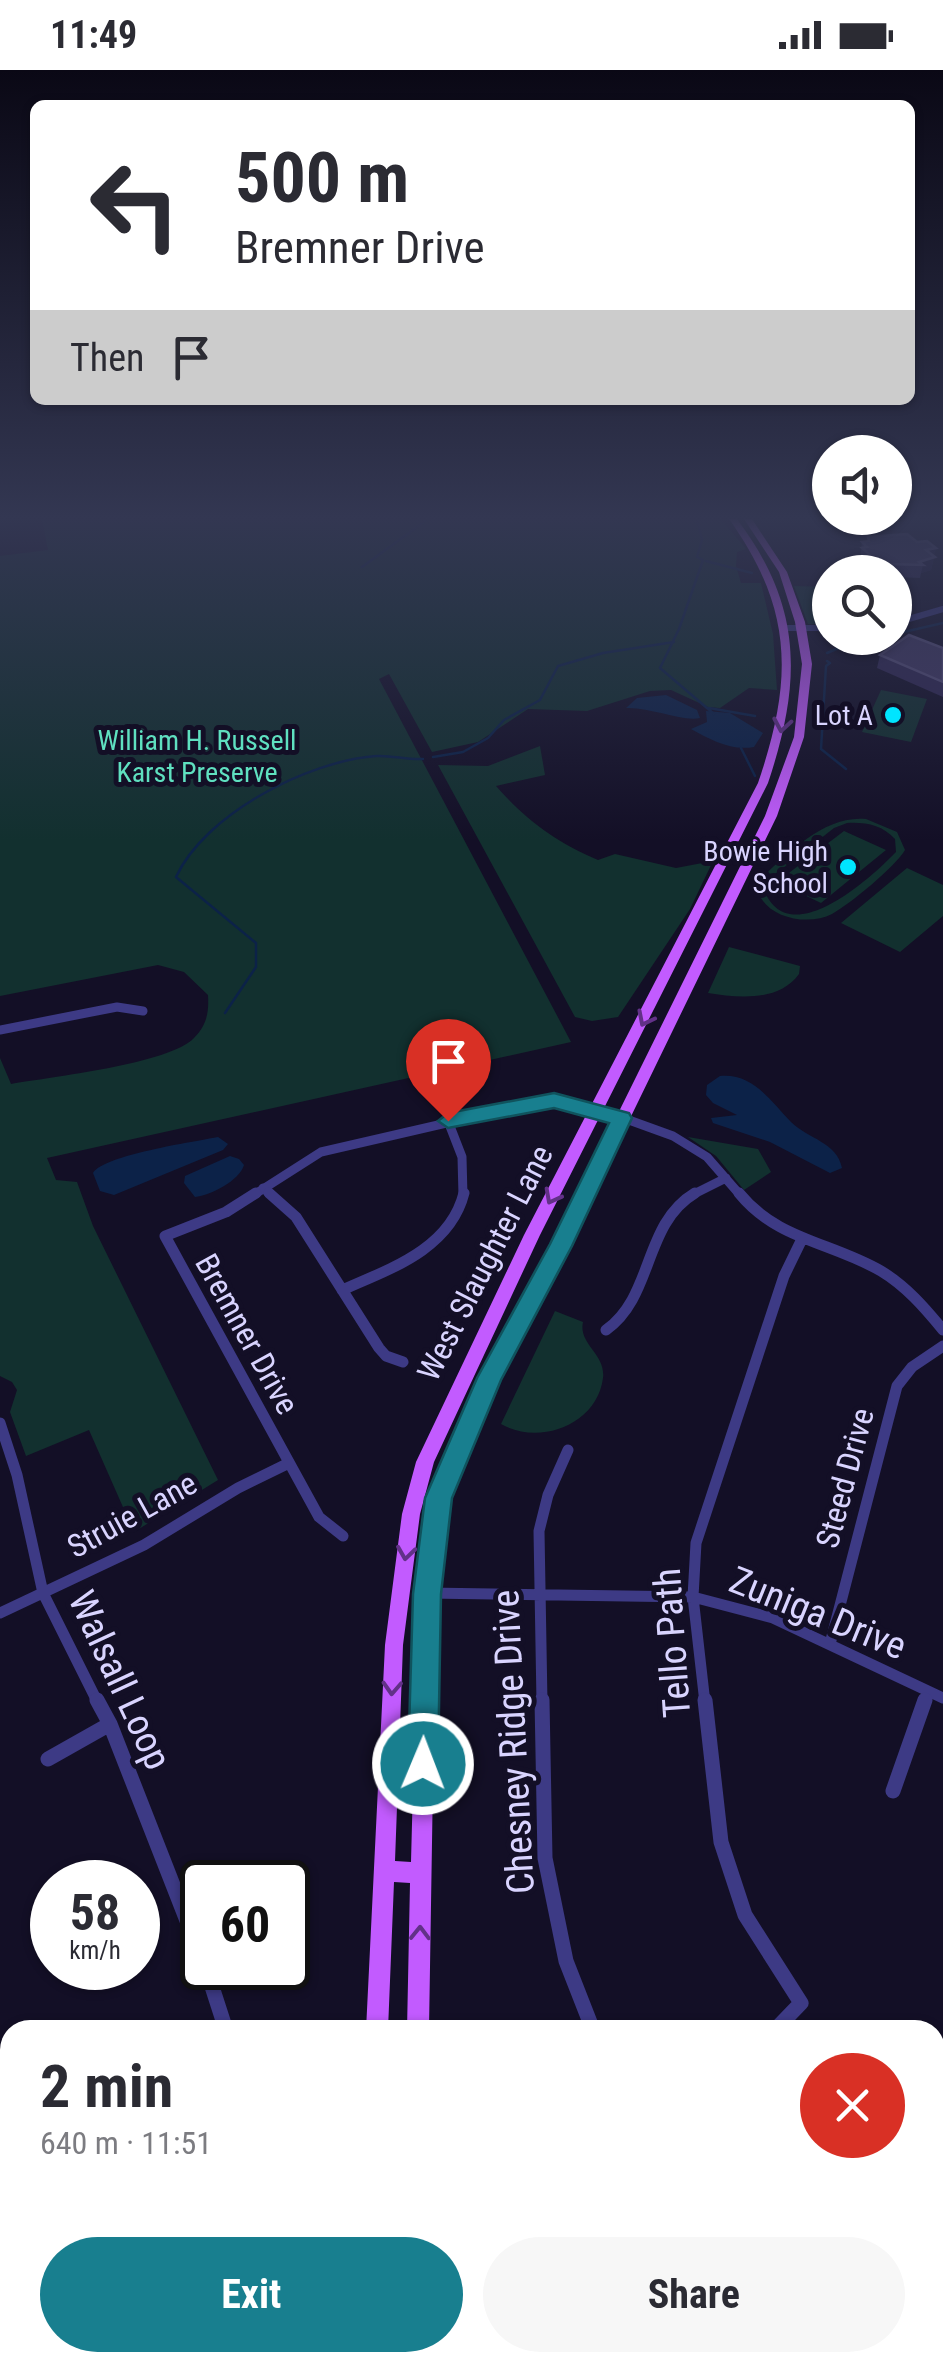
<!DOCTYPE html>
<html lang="en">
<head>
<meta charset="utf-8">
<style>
  :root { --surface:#fff; --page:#f7f7f7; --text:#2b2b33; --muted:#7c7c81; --accent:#187f8f }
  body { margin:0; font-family:"Roboto Condensed",sans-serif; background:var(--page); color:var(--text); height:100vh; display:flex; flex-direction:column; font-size:38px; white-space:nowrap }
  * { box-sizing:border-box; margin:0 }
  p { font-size:32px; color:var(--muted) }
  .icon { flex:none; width:55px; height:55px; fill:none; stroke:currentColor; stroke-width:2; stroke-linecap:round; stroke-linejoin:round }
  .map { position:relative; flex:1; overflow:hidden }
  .details { position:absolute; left:0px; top:1950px; width:945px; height:352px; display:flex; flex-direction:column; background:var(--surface); border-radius:30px 30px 0 0; box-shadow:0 2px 8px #0004 }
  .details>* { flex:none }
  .banner { position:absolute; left:30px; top:30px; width:885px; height:305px; border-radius:15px; box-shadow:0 2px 8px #0004; background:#fff; color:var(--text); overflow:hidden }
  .tools { position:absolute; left:812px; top:365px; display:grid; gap:20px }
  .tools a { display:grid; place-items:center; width:100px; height:100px; border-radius:50%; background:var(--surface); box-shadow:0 2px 8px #0004; font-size:50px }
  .speed { position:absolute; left:30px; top:1790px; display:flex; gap:20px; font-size:50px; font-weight:700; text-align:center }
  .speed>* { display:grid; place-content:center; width:130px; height:130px; border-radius:50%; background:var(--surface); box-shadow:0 2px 8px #0004; line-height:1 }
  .speed small { font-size:25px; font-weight:400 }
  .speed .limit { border:5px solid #111; border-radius:15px; background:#fff; color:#111 }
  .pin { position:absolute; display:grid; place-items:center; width:85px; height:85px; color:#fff; margin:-102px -42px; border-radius:50% 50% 50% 0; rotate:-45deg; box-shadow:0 0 10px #0007 }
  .pin .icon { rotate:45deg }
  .me { position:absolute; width:110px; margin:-55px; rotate:1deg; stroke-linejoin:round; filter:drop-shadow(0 0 8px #0008) }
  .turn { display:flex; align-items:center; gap:35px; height:210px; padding:0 40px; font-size:45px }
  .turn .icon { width:130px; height:130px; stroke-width:2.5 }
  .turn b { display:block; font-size:70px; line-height:85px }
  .then { display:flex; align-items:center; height:95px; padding:0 40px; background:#0003; gap:20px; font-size:38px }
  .round { display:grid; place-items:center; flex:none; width:105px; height:105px; border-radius:52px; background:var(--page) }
  .overview { display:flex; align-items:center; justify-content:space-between; height:170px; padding:0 40px }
  h1 { font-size:60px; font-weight:700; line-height:75px }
  .action { display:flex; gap:20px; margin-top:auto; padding:20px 40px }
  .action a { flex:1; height:115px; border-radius:60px; background:var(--accent); color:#fff; font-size:40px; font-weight:700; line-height:115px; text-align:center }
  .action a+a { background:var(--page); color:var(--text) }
  .status { display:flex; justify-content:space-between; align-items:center; height:70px; padding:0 50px; background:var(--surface); direction:ltr }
  .status svg { height:28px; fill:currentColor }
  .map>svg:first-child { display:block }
  .green { fill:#12302f; fill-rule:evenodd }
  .water { fill:#0c2248 }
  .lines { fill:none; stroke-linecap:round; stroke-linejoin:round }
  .stream { stroke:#0c2248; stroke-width:2.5 }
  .minor-far3 { stroke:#3d3a85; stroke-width:6 }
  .minor-far2 { stroke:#3d3a85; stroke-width:9 }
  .minor-far1 { stroke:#3d3a85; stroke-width:11 }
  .minor { stroke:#3d3a85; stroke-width:15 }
  .primary { fill:#c25bff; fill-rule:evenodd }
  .wall { fill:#312854 }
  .shaded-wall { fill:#1d163a }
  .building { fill:#433a66; stroke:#5a527e; stroke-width:2.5 }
  .oneway { stroke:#623188 }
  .route { fill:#187f8f; stroke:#10535d; stroke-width:2.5 }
  .poi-dot { fill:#00e5ff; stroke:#130f26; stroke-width:4 }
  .labels { text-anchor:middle; stroke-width:10; stroke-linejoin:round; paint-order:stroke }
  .far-poi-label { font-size:28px; fill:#d9d4ff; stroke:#130f26; text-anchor:end }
  .far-park-label { font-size:28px; fill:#5fe0c0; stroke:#130f26 }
  .street-label { font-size:32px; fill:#d9d4ff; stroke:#130f26 }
  .near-street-label { font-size:38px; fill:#d9d4ff; stroke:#130f26 }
</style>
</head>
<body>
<div class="status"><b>11:49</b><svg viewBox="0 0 49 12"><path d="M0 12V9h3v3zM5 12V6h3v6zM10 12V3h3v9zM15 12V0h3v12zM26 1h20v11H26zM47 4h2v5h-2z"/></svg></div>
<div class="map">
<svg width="943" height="2301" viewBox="0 0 943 2301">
  <rect width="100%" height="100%" fill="#130f26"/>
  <!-- green -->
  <path class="green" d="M42 449H721L746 479 737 482 736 496 741 513H761L773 564 777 620 749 618 720 638 708 637 671 620 650 621 587 641 528 639 478 672 432 682 389 604 379 609 571 972 47 1088 56 1110 77 1112 93 1156 218 1410 134 1462 89 1360 26 1386 10 1342 17 1320 12 1312 0 1306V988L11 1014C50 1007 169 994 194 968 207 955 209 942 208 925L184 902 158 895 0 926V486L48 480Z
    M794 516 830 517V554H808Z
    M881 620 927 629 911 672 862 662Z
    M540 676 545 705 496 716C526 750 556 772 598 790L615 784 676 798 713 791 690 839 618 947 592 951 575 947 438 695 488 696Z
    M866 749 897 762 905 780C895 797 850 834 832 844 807 857 763 847 757 818L761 808C790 782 825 745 866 749ZM847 753C866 752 882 755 895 769L896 782C871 808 789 883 764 820L769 809 834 758Z
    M844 761 886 780 821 833 777 812Z
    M907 798 943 815V846L900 882 841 853Z
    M729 877 800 896 799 904C779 932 738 928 708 923Z
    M688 1067 758 1079 771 1102 744 1120 716 1086Z
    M555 1241 583 1252C578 1274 606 1284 603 1308 597 1355 539 1376 501 1354Z"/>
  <!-- water -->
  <path class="water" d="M666 625 697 640 700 648C682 652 651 637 626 638L637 628Z
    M706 641 730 643 763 663 754 677C731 681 711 670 691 659L707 652Z
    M720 1006C753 1003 771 1031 791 1052 808 1069 837 1072 842 1098L830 1103 770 1072 713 1053 711 1048 737 1045 713 1033 706 1025 707 1015Z
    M218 1067 228 1074 223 1080 114 1125 100 1121 93 1103C104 1085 193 1072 218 1067Z
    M230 1086 239 1089 244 1095C239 1111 211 1125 195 1127L184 1113 185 1106Z"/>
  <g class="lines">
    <!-- stream -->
    <path class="stream" d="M697 449 702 470 697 487 703 490 679 559 660 598 714 644
      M706 491 752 503
      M362 497 428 449
      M895 564 943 553
      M827 583 862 568
      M827 591 830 593 826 596 821 679 846 699
      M709 638 755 646
      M741 678 755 706
      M433 687 463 682 488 668 504 650 540 630 558 596 603 583 674 572
      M225 943 256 897V873L176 807C205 744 308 691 376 686 392 685 407 690 423 689"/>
    <!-- minor-far3 -->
    <path class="minor-far3" d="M895 553 943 539
      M785 558H830"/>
    <!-- minor-far2 -->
    <path class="minor-far2" d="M0 960 117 937 143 941
      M448 1051 462 1087 463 1126
      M263 1118 272 1126
      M252 1126 321 1082 542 1031 604 1041 673 1066 707 1087 741 1126
      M690 1126 726 1108"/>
    <!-- minor-far1 -->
    <path class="minor-far1" d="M256 1123 226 1142 165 1166 319 1447 343 1466
      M269 1123 296 1147 379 1278 386 1286 403 1292
      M739 1123C777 1170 831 1172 881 1201 906 1216 925 1238 943 1260
      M342 1220C390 1199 450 1179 464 1123
      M606 1260C654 1226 643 1154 695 1123
      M0 1353 17 1405 43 1523 98 1633
      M427 1523 693 1527 773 1548 943 1628
      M0 1543 144 1475 238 1418 289 1393
      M830 1574 897 1316 912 1297 943 1276
      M542 1633 539 1461 548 1425 568 1380
      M705 1633 693 1527 696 1473 784 1206 802 1169
      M924 1633 928 1621"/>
    <!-- minor -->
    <path class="minor" d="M97 1630 110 1654 202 1889
      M542 1630 545 1788 566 1891 593 1960
      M705 1630 721 1772 745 1845 801 1933 775 1960
      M48 1689 110 1654
      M893 1721 925 1630
      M206 1898 226 1960
      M0 2160 10 2158
      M798 2292 802 2301"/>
    <!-- primary -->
    <path class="primary" d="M729 449H737C803 537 802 611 768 713L540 1165 434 1392 420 1444 403 1575 395 1791 411 1792 418 1523 430 1428 486 1298 553 1175 765 746 794 667 802 594 795 552 779 502 744 449H752L787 502 805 552 812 594 804 667 777 746 568 1176 501 1300 448 1428 436 1523 429 1960H407L410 1813 394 1812 388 1960H366L385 1575 402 1444 416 1392 524 1165 758 713C793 610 794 540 729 449Z
      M352 2292H378V2301H352Z
      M398 2292H424L423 2301H397Z"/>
  </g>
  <!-- wall -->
  <path class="wall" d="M868 467 934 487 931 500 921 503 920 508 895 507V502H873L860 490 862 472 867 471Z
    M943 578V627L877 598 880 585Z"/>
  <!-- shaded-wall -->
  <path class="shaded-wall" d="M936 478 931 500 921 503 923 495 919 492 926 480Z"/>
  <!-- building -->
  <path class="building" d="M907 464 917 472 927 471 936 478 926 480 935 487 919 492 923 495 887 494 876 490 862 478 867 477 862 472 869 471 868 467Z
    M909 565 943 578V612L880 585Z"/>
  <!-- one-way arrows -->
  <defs><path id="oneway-chevron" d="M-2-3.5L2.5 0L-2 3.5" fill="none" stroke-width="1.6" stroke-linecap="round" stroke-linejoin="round" transform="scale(2.5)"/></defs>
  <g class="oneway">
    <use href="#oneway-chevron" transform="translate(782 655) rotate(100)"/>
    <use href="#oneway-chevron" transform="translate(645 949) rotate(117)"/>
    <use href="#oneway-chevron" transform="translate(552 1127) rotate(118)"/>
    <use href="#oneway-chevron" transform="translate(406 1483) rotate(98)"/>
    <use href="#oneway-chevron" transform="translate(392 1618) rotate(93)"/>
    <use href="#oneway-chevron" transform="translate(420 1863) rotate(-89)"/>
  </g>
  <!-- sky -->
  <linearGradient id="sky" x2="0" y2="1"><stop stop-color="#0a0815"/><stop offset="0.58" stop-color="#333752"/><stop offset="1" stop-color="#333752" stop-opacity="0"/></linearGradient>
  <rect width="943" height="771" fill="url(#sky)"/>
  <!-- route -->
  <path class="route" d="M554 1023 629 1043 632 1048 572 1176 501 1310 452 1428 441 1524 438 1694 434 1705 423 1709 412 1705 408 1694 413 1524 425 1428 477 1308 550 1174 609 1053 554 1038 448 1058 438 1051 448 1043Z"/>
  <!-- markers -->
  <g class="poi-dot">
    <circle cx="893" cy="645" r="10"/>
    <circle cx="848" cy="797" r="10"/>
  </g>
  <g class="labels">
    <!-- far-poi labels -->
    <g class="far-poi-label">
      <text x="873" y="655">Lot A</text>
      <text x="828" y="791">Bowie High<tspan x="828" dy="32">School</tspan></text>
    </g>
    <!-- far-park labels -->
    <g class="far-park-label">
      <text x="197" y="680">William H. Russell<tspan x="197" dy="32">Karst Preserve</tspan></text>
    </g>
    <!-- street labels -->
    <g class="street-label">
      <text transform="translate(485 1193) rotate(-63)" y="11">West Slaughter Lane</text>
      <text transform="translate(247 1264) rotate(61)" y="11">Bremner Drive</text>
      <text transform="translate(845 1408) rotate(-75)" y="11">Steed Drive</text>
      <text transform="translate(132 1445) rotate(-29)" y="11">Struie Lane</text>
    </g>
    <!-- near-street labels -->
    <g class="near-street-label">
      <text transform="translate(818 1543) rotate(22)" y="13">Zuniga Drive</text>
      <text transform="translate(672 1573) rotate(-94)" y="13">Tello Path</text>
      <text transform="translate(120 1610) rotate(65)" y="13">Walsall Loop</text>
      <text transform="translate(513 1672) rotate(-93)" y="13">Chesney Ridge Drive</text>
    </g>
  </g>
</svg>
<div class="tools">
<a><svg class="icon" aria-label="sound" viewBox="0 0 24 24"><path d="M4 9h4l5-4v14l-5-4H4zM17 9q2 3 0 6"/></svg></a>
<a><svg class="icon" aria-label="search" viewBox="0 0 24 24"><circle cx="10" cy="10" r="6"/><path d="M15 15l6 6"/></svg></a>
</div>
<div class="speed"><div>58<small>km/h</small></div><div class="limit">60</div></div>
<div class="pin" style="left:448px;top:1051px;background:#d93025"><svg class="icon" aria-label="arrive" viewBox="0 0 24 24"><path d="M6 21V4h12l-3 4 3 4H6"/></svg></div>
<svg class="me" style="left:423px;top:1694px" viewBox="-20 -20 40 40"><circle r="17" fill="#187f8f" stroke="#fff" stroke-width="3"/><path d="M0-11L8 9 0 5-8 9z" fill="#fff"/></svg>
<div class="banner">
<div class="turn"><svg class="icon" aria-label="left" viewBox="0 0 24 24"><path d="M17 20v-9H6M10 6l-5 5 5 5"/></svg><div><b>500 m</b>Bremner Drive</div></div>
<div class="then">Then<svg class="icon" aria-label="arrive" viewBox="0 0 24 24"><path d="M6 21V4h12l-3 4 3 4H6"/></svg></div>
</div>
<section class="details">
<div class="overview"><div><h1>2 min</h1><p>640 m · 11:51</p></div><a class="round" style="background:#d93025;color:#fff"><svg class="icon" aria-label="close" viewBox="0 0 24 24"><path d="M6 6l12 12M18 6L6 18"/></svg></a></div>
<div class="action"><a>Exit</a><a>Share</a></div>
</section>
</div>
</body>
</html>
